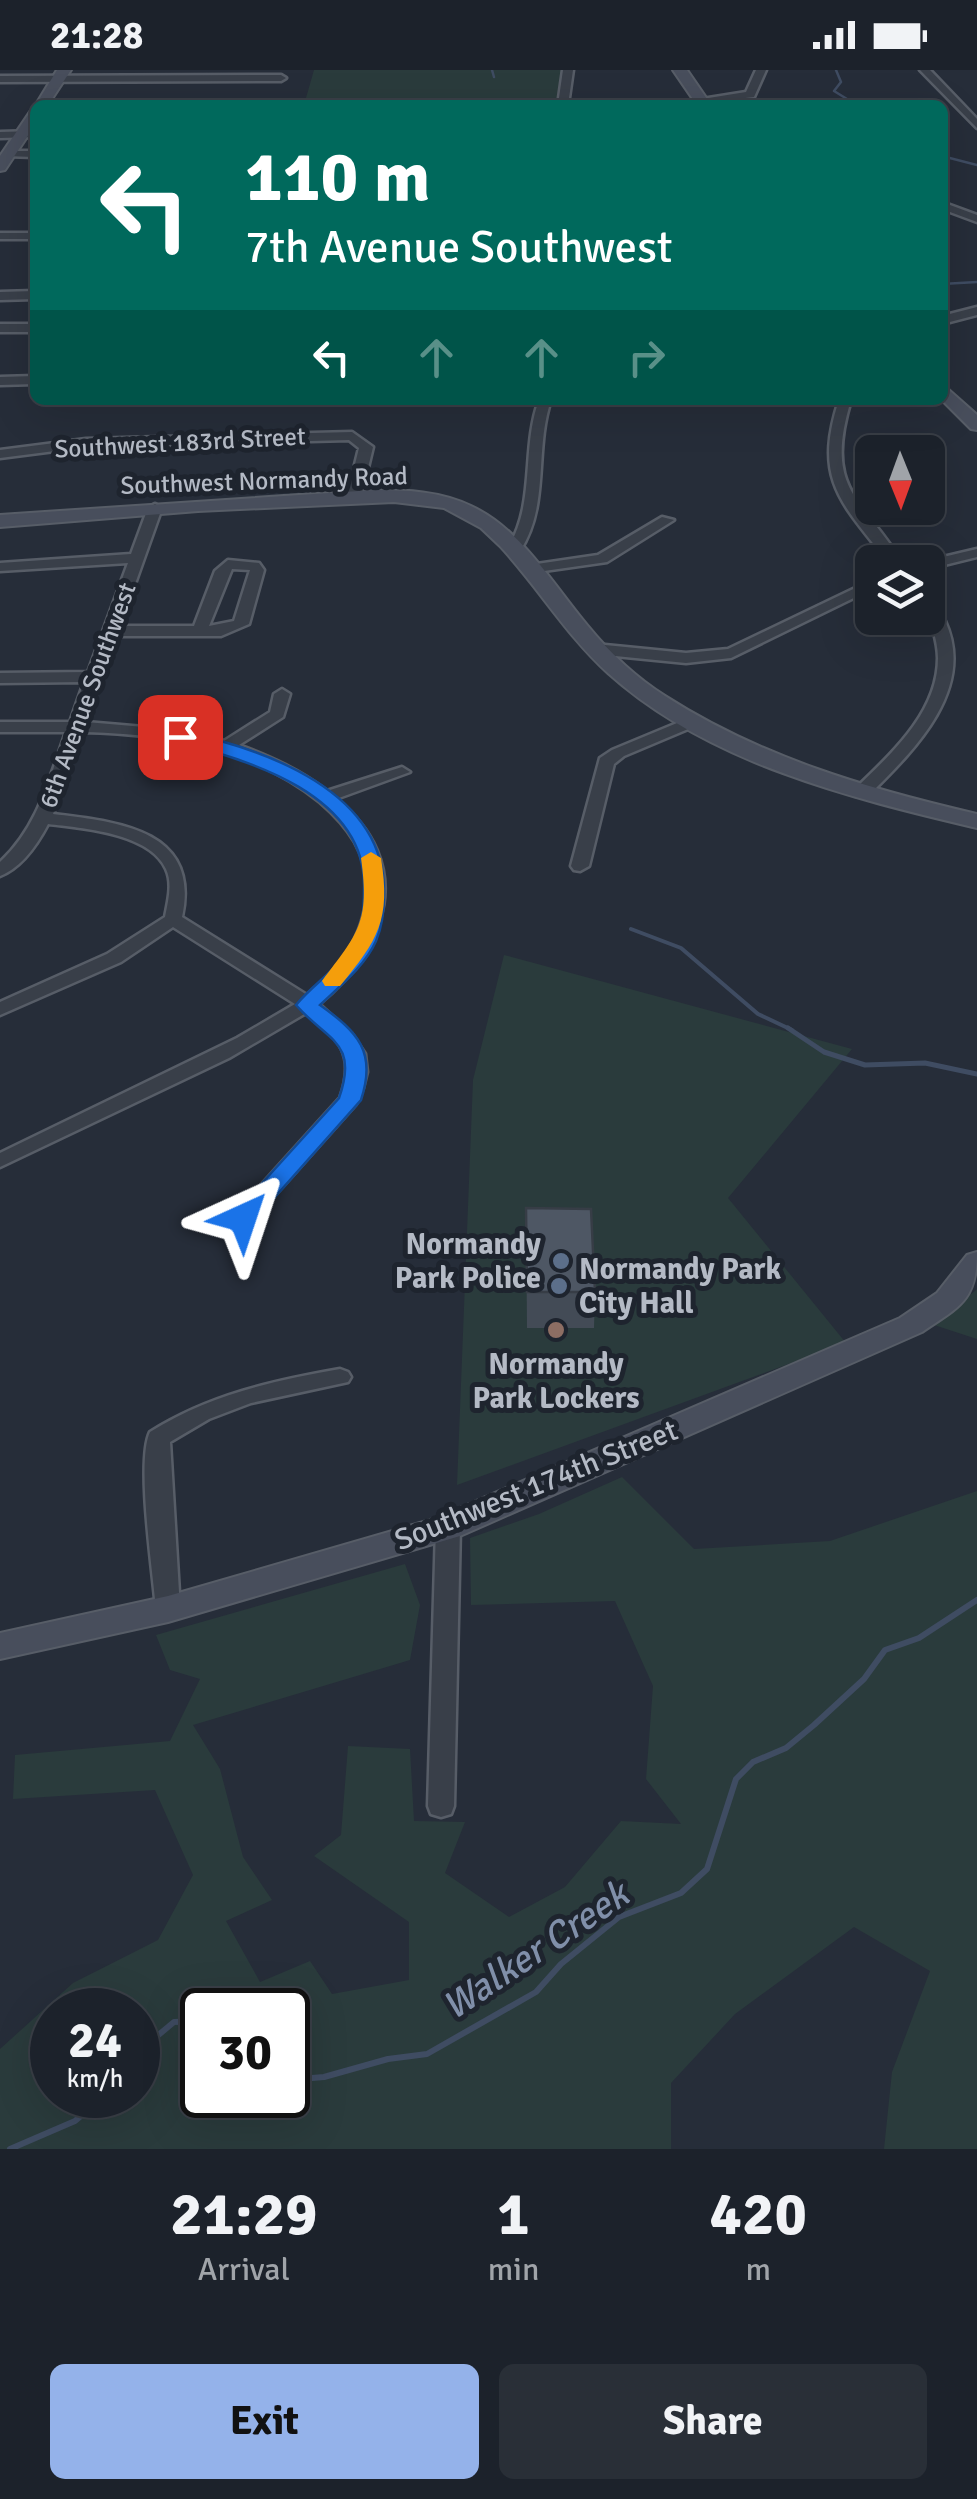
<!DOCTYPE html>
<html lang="en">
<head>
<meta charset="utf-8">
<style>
  :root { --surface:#1c222b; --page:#292f37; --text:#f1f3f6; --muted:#a0a4a9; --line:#3a3f47; --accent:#94b2ea }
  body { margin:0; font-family:Signika,sans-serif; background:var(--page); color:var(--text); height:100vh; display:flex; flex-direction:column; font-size:38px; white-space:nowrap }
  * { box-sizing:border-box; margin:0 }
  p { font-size:32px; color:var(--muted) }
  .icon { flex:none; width:55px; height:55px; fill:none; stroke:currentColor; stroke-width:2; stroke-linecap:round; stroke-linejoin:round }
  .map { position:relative; height:2079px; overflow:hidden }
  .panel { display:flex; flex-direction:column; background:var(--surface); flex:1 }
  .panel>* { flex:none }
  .top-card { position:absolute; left:30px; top:30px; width:918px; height:305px; border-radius:15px; box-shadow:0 10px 40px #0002,0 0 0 2px var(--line); background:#00695c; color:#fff; overflow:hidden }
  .needle { width:65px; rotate:179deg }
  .tools { position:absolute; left:855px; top:365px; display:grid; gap:20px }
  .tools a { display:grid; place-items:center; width:90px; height:90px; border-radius:15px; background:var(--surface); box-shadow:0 10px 40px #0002,0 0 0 2px var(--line); font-size:50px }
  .speed { position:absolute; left:30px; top:1918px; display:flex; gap:20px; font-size:50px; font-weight:700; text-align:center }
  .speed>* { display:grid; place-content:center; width:130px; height:130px; border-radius:50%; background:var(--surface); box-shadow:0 10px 40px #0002,0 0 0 2px var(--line); line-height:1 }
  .speed small { font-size:25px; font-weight:400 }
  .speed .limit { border:5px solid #111; border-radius:15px; background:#fff; color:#111 }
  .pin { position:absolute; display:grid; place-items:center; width:85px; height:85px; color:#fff; margin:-42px; border-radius:20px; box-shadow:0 5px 15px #0006 }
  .me { position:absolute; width:110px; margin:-55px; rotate:42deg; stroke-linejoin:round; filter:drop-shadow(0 0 8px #0008) }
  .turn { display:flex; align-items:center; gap:35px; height:210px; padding:0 50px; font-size:45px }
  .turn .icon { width:130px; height:130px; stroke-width:2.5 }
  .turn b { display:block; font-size:70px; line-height:85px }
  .lanes { display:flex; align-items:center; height:95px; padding:0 50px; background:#0003; justify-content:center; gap:50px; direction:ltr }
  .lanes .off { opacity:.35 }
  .eta { display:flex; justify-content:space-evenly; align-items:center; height:170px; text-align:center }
  .eta b { font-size:60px; font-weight:800; line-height:70px }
  .cta { display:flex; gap:20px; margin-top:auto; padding:20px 50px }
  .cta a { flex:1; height:115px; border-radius:15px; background:var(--accent); color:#111; font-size:40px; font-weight:800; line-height:115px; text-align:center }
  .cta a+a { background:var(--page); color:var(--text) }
  .status { display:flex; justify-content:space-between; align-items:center; height:70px; padding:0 50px; background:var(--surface); direction:ltr }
  .status svg { height:28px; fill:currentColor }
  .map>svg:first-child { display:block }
  .green { fill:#2a3b3c; fill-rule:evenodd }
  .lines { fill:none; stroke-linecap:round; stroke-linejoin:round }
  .stream-far3 { stroke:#3f4c62; stroke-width:2.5 }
  .stream-far2 { stroke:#3f4c62; stroke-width:4 }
  .stream-far1 { stroke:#3f4c62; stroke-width:5 }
  .stream { stroke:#3f4c62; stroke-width:6 }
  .street-casing { stroke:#575d67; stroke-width:5 }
  .secondary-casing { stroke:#575d67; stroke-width:4 }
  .street { fill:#393f49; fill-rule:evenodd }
  .secondary { fill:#484e5c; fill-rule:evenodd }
  .wall { fill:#434b56 }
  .building { fill:#4e5764; stroke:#373d46; stroke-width:2.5 }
  .route { fill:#1a73e8; stroke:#114b97; stroke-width:2.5 }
  .slow { fill:#f59e0b }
  .service-dot { fill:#5c6f8a; stroke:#1e242e; stroke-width:4 }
  .education-dot { fill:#8d6e63; stroke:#1e242e; stroke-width:4 }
  .labels { text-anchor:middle; stroke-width:10; stroke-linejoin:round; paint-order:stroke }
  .far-street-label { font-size:25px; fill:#b4bac5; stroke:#1e242e }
  .poi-label { font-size:30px; font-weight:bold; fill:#b4bac5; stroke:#1e242e; text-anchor:end }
  .street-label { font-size:30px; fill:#b4bac5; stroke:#1e242e }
  .near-water-label { font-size:38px; font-style:italic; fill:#808fa9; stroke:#1e242e }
</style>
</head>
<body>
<div class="status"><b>21:28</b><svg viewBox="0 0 49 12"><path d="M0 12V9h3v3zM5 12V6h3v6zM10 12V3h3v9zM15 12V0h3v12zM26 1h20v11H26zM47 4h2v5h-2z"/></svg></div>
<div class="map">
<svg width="977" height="2079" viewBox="0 0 977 2079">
  <rect width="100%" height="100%" fill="#262d39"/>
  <!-- green -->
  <path class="green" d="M314 0H563L557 35H304Z
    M504 885 852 979 728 1128 846 1273 457 1415 473 1010Z
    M977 1219V1269L931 1254 975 1221Z
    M622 1407 694 1479 830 1471 977 1421V2079H884L892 2002 930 1901 854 1857 735 1944 671 2013V2079H0V1979L73 1913 158 1870 193 1805 155 1720 13 1729 15 1685 170 1671 200 1609 170 1600 156 1565 405 1494 420 1535 410 1590 193 1655 220 1699 243 1787 272 1830 226 1851 260 1912 310 1891 332 1924 409 1910V1852L314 1786 341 1765 348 1676 410 1679 414 1751 465 1752 445 1803 509 1847 565 1817 621 1751 681 1754 646 1709 653 1616 615 1531 471 1535 470 1468 539 1444ZM52 1940H138V2025H52ZM202 1940H288V2025H202Z"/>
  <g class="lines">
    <!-- stream-far3 -->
    <path class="stream-far3" d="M492 0 494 7
      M836 0 841 12 834 21 847 29V35
      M942 86 977 95
      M942 214 977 212"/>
    <!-- stream-far2 -->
    <path class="stream-far2" d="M631 859 681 878 758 944 792 960"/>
    <!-- stream-far1 -->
    <path class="stream-far1" d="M788 958 824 982 865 995 925 993 977 1004"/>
    <!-- stream -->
    <path class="stream" d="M138 1982 174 1952 202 1951
      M288 2010 324 2007 388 1989 427 1984 536 1922 561 1894 619 1847 681 1823 707 1799 736 1709 753 1692 786 1678 814 1655 864 1609 885 1580 919 1568 977 1530
      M10 2079 75 2051 106 2025"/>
    <defs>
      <path id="street" d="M563 0H573L568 35H558Z
        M756 0H766L754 27 701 33 696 30 746 22Z
        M920 0H930L977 49V58Z
        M0 6 281 5 286 8 281 11 0 12Z
        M35 61V67L0 68V62Z
        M9 81H35V87L5 86 4 84Z
        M942 132 977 145V152L942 139Z
        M0 163H35V169H0Z
        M35 221V229L0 230V222Z
        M977 237V245L942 254V246Z
        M0 254H35V262H0Z
        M35 306V314L0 315V307Z
        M539 330H551C534 381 550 434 520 481L515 482 508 478C536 432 521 379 539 330Z
        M839 330H851C824 419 860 426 902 492H888C841 432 813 410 839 330Z
        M352 362 373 377 361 427 354 431 347 427 359 378 349 370 86 377 0 388V380L86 369Z
        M155 434 162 438 120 556H194L215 501 228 490 259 493 264 500 249 554 221 566H117L86 652 179 660 224 671 270 642 274 624 282 619 290 624 283 647 239 675C271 687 300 700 327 721L402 697 410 702 336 729C416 794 388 877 319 934L351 963 365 984 367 1002 363 1018 356 1034 250 1153H236L232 1148 236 1143 340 1028C356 985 340 969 306 943L229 988 0 1097V1083L237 968 295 934 173 857 121 892 0 945V932L107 884 165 847C168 831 173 814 166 799 150 763 82 758 48 754 37 775 22 797 0 806V792C38 757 49 709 66 662H0V652H70L84 612 0 613V603L88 602 128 493 0 501V493L131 484 148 438ZM232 499 250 500 234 551 209 556ZM82 662C167 664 252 677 320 732 348 756 369 784 367 823 364 868 340 898 307 925L182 847C201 760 119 752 53 744Z
        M662 447 674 450 607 492 530 503 523 499 530 495 598 485Z
        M977 479V487L928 499V492H922Z
        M872 510V519L731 588 686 593 595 584 587 579 595 574 686 583 728 579Z
        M928 527C938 531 940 541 945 551 977 620 912 682 868 726H856V718C892 683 938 642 938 588 938 566 927 548 928 527Z
        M694 646 702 651 700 654 624 686 614 694 589 796 580 801 574 800 571 796 600 688 612 680Z
        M340 1299 348 1302 351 1307 348 1312 251 1333 209 1349 170 1372 180 1539 177 1546 168 1548 159 1546 156 1539C153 1502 136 1391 150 1362 209 1325 272 1311 340 1299Z
        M448 1448 457 1451 460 1457 454 1736 451 1744 441 1747 431 1744 428 1736 436 1457 439 1451Z"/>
      <path id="secondary" d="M57 0H71L48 35 35 36Z
        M673 0H687L711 35H697Z
        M35 41V55L5 100 0 101V86L30 42Z
        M942 314 977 345V360L971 359 942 330Z
        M374 420C406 420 440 421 471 436 521 459 552 513 587 555 609 582 635 607 665 626 760 687 868 719 977 744V758C850 728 708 693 608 603 567 566 538 517 500 476L481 458 444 438 394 432 198 441 0 457V445Z
        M977 1182C977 1231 959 1237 922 1262L460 1466 168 1552 0 1589V1563L168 1526 437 1448 900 1248 937 1223 967 1185Z"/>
    </defs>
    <!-- street casing -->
    <use href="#street" class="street-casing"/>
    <!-- secondary casing -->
    <use href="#secondary" class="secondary-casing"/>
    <!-- street -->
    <use href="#street" class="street"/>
    <!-- secondary -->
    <use href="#secondary" class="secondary"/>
  </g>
  <!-- wall -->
  <path class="wall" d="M526 1138 595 1222 594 1258H527Z"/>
  <!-- building -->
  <path class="building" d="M526 1138 591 1139 595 1222H527Z"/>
  <!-- route -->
  <path class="route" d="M180 661C265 679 387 721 384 825 384 841 382 857 376 871 365 896 340 916 320 935 358 962 377 982 361 1030L251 1154 243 1156 231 1148 235 1143 339 1028C359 971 327 971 296 935 314 913 340 898 354 873 363 857 364 838 364 820 368 725 248 689 174 671L171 667Z"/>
  <!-- slow -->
  <path class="slow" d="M371 782 381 788C391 850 378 870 340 916H325L322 911C358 863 370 853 361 788Z"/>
  <!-- markers -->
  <g class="service-dot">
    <circle cx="561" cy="1191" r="10"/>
    <circle cx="559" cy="1216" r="10"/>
  </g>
  <circle class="education-dot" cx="556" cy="1260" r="10"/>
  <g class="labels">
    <!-- far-street labels -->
    <g class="far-street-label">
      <text transform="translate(180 372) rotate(-3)" y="9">Southwest 183rd Street</text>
      <text transform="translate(264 410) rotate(-2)" y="9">Southwest Normandy Road</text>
      <text transform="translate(87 625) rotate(-70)" y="9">6th Avenue Southwest</text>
    </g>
    <!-- poi labels -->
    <g class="poi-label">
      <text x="541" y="1184">Normandy<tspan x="541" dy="34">Park Police</tspan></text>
      <text x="579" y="1209" text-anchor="start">Normandy Park<tspan x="579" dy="34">City Hall</tspan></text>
      <text x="556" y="1304" text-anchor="middle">Normandy<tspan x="556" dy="34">Park Lockers</tspan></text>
    </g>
    <!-- street labels -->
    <g class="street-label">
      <text transform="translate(536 1415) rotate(-22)" y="10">Southwest 174th Street</text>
    </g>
    <!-- near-water labels -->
    <g class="near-water-label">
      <text transform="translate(535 1880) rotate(-34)" y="13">Walker Creek</text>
    </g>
  </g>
</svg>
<div class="tools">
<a><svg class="needle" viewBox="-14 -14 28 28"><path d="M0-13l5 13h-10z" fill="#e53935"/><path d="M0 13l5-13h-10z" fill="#a0a4a9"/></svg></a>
<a><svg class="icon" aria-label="layers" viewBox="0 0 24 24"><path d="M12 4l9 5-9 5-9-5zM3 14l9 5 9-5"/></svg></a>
</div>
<div class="speed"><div>24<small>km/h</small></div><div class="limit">30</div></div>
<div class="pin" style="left:180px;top:667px;background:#d93025"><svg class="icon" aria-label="arrive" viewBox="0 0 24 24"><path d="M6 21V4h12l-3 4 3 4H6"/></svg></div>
<svg class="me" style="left:243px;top:1148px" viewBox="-20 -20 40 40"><path d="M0-17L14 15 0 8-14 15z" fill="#1a73e8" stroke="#fff" stroke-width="4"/></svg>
<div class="top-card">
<div class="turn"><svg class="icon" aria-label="left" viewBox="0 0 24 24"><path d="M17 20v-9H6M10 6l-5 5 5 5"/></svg><div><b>110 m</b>7th Avenue Southwest</div></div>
<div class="lanes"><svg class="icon" aria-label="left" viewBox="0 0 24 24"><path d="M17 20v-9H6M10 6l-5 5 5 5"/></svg><svg class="icon off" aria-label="ahead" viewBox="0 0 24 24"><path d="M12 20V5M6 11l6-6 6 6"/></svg><svg class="icon off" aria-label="ahead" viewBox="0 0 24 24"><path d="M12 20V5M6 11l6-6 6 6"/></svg><svg class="icon off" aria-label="right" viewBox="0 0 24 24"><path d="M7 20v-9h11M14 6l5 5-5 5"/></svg></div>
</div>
</div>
<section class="panel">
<div class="eta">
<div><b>21:29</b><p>Arrival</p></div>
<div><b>1</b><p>min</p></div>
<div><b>420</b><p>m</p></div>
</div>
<div class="cta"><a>Exit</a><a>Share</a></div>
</section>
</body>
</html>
